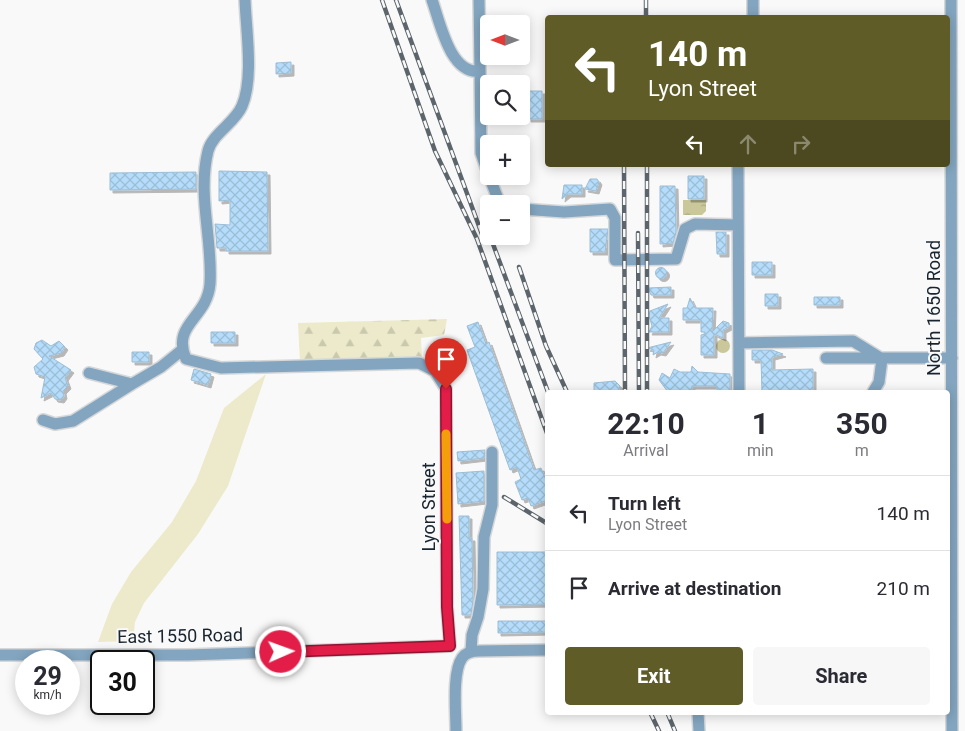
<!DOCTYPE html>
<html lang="en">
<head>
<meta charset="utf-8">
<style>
  :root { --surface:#fff; --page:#f7f7f7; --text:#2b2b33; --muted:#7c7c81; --line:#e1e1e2; --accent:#605c28 }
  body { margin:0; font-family:Roboto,sans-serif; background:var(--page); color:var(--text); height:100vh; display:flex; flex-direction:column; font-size:19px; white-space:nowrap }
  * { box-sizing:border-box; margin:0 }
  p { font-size:16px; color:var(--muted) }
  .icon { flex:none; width:28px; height:28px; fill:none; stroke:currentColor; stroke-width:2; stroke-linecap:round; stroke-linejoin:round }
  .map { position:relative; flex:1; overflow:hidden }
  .side { position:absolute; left:545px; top:390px; width:405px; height:325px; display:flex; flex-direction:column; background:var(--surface); border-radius:5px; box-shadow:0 2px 12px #0003 }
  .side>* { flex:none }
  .top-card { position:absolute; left:545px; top:15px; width:405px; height:152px; border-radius:5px; box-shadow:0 2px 12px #0003; background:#605c28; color:#fff; overflow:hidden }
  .needle { width:32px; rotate:270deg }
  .buttons { position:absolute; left:480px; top:15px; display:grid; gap:10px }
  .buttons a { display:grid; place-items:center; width:50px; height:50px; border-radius:5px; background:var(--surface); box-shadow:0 2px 12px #0003; font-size:25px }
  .speed { position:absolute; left:15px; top:650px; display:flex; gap:10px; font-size:25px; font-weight:700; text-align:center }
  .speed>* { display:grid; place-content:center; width:65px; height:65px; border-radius:50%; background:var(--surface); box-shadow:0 2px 12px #0003; line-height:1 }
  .speed small { font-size:12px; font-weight:400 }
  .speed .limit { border:2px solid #111; border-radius:8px; background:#fff; color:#111 }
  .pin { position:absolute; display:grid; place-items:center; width:42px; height:42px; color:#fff; margin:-51px -21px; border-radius:50% 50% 50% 0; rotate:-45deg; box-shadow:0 0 5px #0007 }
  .pin .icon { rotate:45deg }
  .me { position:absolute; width:55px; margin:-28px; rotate:88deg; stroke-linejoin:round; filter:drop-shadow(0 0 4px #0008) }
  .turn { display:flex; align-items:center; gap:18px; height:105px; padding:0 20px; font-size:22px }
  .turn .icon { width:65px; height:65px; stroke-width:2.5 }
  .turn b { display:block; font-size:35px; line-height:42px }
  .lanes { display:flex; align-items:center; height:48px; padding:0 20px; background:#0003; justify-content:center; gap:25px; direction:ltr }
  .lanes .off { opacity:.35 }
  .eta { display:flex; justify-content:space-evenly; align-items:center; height:85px; text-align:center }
  .eta b { font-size:30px; font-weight:700; line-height:35px }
  .button { display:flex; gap:10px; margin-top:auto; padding:10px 20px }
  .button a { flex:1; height:58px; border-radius:5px; background:var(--accent); color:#fff; font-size:20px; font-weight:700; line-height:58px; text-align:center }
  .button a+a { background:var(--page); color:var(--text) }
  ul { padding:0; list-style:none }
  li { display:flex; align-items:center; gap:15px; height:75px; padding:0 20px; border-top:1px solid var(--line) }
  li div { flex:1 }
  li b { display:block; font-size:19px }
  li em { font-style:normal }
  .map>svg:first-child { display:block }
  .grass { fill:#eceaca }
  .forest { fill:url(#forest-firs) }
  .water { fill:url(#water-ripples) }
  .building { fill:url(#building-cross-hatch); stroke:#9cbdd5; filter:url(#shadow) }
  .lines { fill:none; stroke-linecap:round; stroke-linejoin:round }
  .minor-casing { stroke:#d5d7d9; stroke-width:14 }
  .minor { stroke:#83a5bf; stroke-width:11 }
  .rail-casing { stroke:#5c656b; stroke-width:4.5 }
  .rail { stroke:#f9f9f9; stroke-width:2.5; stroke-dasharray:8; stroke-linecap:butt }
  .route-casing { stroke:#92132f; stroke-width:12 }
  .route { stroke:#e11d48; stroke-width:9 }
  .slow { stroke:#f59e0b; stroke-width:9 }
  .labels { text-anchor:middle; stroke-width:4; stroke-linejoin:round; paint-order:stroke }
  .street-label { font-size:18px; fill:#18242e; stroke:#f9f9f9 }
</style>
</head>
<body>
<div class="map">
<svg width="965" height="731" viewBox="0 0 965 731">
  <defs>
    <pattern id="forest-firs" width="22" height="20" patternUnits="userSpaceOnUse" patternTransform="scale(1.25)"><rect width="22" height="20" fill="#eceaca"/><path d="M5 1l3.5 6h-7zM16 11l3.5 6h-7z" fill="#cac9ae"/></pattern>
    <pattern id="water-ripples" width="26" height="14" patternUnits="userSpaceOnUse" patternTransform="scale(1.25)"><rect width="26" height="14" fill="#cac79b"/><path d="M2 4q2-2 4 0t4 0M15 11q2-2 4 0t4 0" fill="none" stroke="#adab86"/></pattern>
    <pattern id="building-cross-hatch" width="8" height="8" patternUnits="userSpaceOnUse" patternTransform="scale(1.25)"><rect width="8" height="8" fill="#b5ddfb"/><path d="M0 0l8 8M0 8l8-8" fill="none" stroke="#9bbed7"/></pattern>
    <filter id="shadow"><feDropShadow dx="3" dy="3" stdDeviation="0" flood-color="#0004"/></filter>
  </defs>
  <rect width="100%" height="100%" fill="#f9f9f9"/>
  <!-- grass -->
  <path class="grass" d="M266 374 228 486 198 534 144 603 135 622 133 641 98 642 112 604 131 572 172 522 196 481 224 408Z"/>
  <!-- forest -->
  <path class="forest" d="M447 319 444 335 421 338 422 357 300 362 298 323Z"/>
  <!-- water -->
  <path class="water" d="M683 200H706V211L702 215H683Z
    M716 346a7 7 0 1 1 14 0a7 7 0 1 1-14 0Z"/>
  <!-- building -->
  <path class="building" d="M291 62V73L276 74V63Z
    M528 91H542V119H528Z
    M219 171 267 172 268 251H226V248H217L215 224 230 225V200L219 201Z
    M196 172V189L110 190V173Z
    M688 176H704V199H688Z
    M590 179H597L599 182 596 191 585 189Z
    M564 185H582V194H568L562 199Z
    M660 186H675L676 232 673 243 660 244Z
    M590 229H608L605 252H590Z
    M716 232H726V254H717Z
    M752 262H772V275H752Z
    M655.5 273a5.5 5.5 0 1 1 11 0a5.5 5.5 0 1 1-11 0Z
    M671 287V295H651L648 288Z
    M765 294H778V306H765Z
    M814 297H840V305H814Z
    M690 298 695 308H713L712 332 723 321 729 323V327L723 330V338L714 334V355H701V335L705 334V332H701V320H683V308H687Z
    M668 304 659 318H669V332H649L652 326 649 316 650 311Z
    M478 322 486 344 489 342 534 470 541 468 548 485V500L531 506 528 498 522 500 515 482 521 479 517 467 510 470 467 350 475 347 467 326Z
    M211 332H235V343H211Z
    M42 340 51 346 59 341 65 347 61 353 49 356 71 370 65 378 68 386 63 391 64 396 61 400 55 399 51 393 41 398 45 377 36 374 34 367 43 359 34 349 36 343Z
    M671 342 663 353 658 352 653 355 654 350 647 348Z
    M752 350H772L783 354 772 357V370L813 369V392H762L761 360H752Z
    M132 352H149V362H132Z
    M692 366 698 372 730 374V392H717V386H692V392H668L659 380 662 373 670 378 674 369 680 372H691Z
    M194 369 211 374 208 385 191 380Z
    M615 381 620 386 618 392 594 391V383Z
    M485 450 484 458 458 461 457 452Z
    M484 471V501L458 504 456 473Z
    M459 516H469V538H472L473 600 471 615H462Z
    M497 552H548V604L497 605Z
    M498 621H548V632L498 633Z"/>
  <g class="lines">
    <defs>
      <path id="minor" d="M245 0C246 30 254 78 242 106 235 123 212 134 208 151 197 195 213 240 210 284 207 319 171 324 186 359L221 368 419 363 435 371 446 389 447 607 450 646
        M432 0C440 22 450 75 480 71L479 0
        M753 0V18
        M951 0 952 731
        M480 71 481 153 489 176
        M738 165 739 392
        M489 176 500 204
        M521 209 564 212 610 209 615 218V260L676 259 685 229 695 224 738 225
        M739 343 853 341 882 359 879 382 873 392
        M826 358H952
        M89 373 132 384 161 367 182 350
        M43 420 55 424 73 421 132 384
        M471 652 472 635 478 617 483 589 484 537 492 505V452
        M0 655H188L450 646
        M698 712 699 731
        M456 731C456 713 452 672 462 658 466 652 473 651 479 651L548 650"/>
    </defs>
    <!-- minor casing -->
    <use href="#minor" class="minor-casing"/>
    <!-- minor -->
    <use href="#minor" class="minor"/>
    <defs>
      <path id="rail" d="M382 0 435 151 477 239 548 436
        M396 0 483 237
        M646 0V18
        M624 165 625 392
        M647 165V392
        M638 233 639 392
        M490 236 548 392
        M519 267 546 346 567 392
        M504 497 548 524
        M650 712 659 731
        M667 712 675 731"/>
    </defs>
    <!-- rail casing -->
    <use href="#rail" class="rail-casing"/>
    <!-- rail -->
    <use href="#rail" class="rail"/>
  </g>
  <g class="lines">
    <defs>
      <path id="route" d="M281 652 450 646 447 607 446 389"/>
    </defs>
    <!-- route casing -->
    <use href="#route" class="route-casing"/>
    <!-- route -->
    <use href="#route" class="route"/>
    <!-- slow -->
    <path class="slow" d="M446 434 447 519"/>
  </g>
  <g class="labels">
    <!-- street labels -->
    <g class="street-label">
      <text transform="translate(934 308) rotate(-90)" y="6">North 1650 Road</text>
      <text transform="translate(429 507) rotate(-90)" y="6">Lyon Street</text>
      <text transform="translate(180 636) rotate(-1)" y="6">East 1550 Road</text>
    </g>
  </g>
</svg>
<div class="buttons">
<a><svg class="needle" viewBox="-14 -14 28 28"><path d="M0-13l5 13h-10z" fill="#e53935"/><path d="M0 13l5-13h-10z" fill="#7c7c81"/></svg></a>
<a><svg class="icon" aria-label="search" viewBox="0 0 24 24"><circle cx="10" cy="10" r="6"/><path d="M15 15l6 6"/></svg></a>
<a>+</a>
<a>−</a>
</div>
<div class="speed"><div>29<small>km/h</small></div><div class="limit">30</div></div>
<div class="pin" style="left:446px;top:389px;background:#d93025"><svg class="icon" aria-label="arrive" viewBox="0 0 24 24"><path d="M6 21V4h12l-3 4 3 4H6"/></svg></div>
<svg class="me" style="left:281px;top:652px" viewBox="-20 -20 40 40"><circle r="17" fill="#e11d48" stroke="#fff" stroke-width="3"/><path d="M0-11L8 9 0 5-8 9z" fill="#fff"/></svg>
<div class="top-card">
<div class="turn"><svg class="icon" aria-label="left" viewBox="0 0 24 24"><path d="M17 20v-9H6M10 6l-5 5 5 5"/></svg><div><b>140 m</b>Lyon Street</div></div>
<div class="lanes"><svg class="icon" aria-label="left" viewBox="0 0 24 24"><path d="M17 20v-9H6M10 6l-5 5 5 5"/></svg><svg class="icon off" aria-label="ahead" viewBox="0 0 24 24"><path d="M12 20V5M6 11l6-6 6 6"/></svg><svg class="icon off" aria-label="right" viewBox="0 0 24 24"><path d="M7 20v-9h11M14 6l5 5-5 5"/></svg></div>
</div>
<section class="side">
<div class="eta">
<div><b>22:10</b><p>Arrival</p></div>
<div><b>1</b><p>min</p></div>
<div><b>350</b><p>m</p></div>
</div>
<ul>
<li><svg class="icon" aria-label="left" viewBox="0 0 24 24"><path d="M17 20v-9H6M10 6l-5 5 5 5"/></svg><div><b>Turn left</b><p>Lyon Street</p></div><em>140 m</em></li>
<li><svg class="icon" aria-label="arrive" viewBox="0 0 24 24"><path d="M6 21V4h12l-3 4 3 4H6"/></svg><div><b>Arrive at destination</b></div><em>210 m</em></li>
</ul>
<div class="button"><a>Exit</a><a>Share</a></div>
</section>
</div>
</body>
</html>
